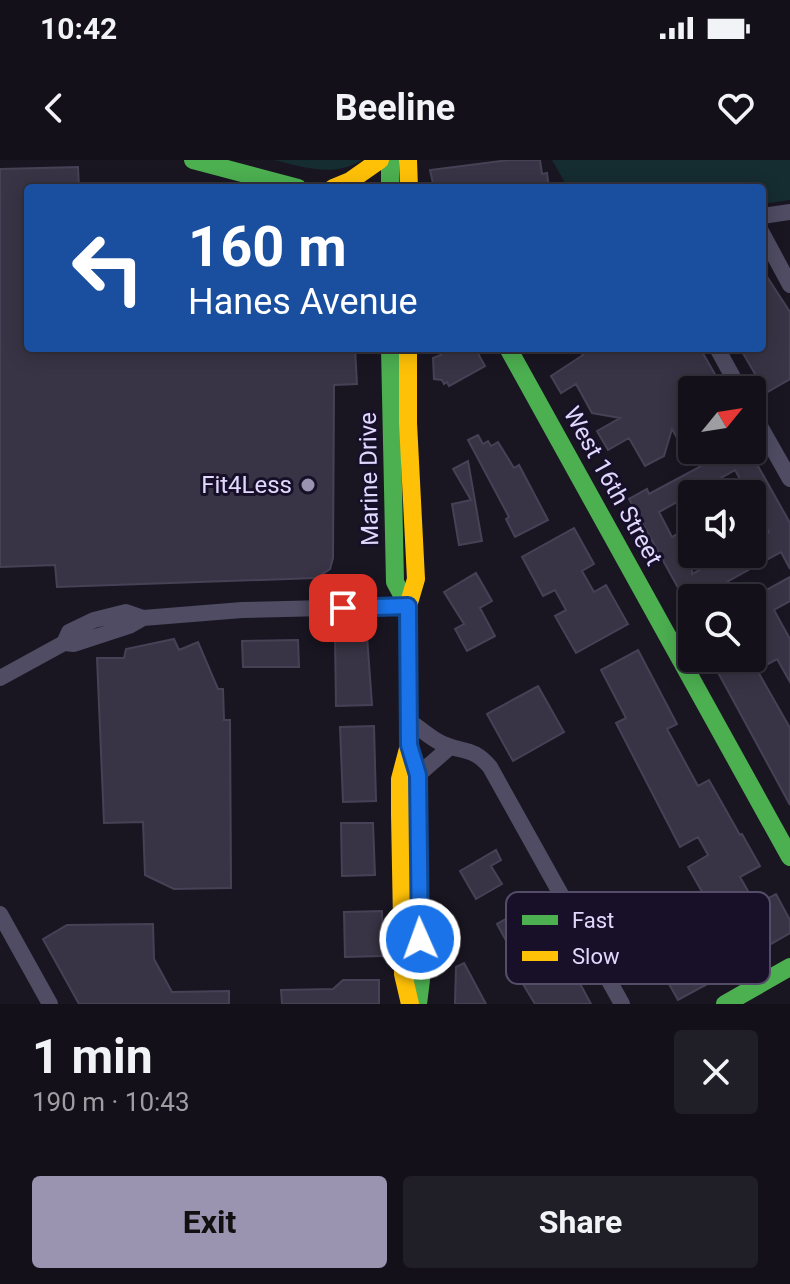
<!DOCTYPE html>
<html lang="en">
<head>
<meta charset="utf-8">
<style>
  :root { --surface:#13101a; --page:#201e27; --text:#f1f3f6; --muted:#9d9da2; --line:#323039; --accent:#9b94b1 }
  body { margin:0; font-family:Roboto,sans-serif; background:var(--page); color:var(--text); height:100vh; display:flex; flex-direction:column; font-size:30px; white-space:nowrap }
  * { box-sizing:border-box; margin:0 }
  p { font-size:26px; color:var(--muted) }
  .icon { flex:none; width:44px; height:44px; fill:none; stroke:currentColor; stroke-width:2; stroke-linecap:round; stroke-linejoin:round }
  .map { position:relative; height:844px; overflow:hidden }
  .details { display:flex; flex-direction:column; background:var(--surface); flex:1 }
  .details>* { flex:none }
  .hud { position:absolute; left:24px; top:24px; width:742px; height:168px; border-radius:8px; box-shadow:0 4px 20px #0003,0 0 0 2px var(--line); background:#1a4fa0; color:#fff; overflow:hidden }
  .needle { width:52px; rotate:60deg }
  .buttons { position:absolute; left:678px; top:216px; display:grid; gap:16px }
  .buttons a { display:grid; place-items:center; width:88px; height:88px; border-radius:8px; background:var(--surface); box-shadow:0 4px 20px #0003,0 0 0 2px var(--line); font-size:40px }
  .pin { position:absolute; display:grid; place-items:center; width:68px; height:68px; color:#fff; margin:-34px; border-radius:16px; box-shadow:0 4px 12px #0006 }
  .me { position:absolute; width:88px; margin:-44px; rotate:358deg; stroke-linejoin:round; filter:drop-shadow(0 0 6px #0008) }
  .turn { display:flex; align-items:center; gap:28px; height:168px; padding:0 32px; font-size:36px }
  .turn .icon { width:104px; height:104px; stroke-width:2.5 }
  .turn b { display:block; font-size:56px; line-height:68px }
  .round { display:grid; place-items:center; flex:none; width:84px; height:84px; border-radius:8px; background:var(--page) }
  .overview { display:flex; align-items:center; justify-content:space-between; height:136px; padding:0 32px }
  h1 { font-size:48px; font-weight:700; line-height:60px }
  .button { display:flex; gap:16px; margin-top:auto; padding:16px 32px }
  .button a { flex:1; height:92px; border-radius:8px; background:var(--accent); color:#111; font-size:32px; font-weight:700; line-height:92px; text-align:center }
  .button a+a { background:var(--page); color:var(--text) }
  .status { display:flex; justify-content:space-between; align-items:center; height:56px; padding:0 40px; background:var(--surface); direction:ltr }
  .status svg { height:22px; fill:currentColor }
  header { display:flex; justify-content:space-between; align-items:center; height:104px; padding:0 32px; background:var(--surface); font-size:36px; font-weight:700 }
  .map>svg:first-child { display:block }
  .green { fill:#152c30 }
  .building { fill:#393445; stroke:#474156; stroke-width:2; fill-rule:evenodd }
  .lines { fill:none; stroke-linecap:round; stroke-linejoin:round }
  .street { stroke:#4f4c63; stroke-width:16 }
  .fast { stroke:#4caf50; stroke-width:18 }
  .slow { stroke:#ffc107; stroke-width:18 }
  .route-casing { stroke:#114b97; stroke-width:20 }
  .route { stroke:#1a73e8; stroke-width:14 }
  .poi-dot { fill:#9b94b1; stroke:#171028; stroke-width:3 }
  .labels { text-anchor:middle; stroke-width:6; stroke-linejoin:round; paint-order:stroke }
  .street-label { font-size:24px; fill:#e1d8fe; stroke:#171028 }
  .poi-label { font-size:24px; fill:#e1d8fe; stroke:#171028; text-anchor:end }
  .key { fill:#171028; stroke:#544c68; stroke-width:2 }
  .key-label { font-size:22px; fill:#e1d8fe }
</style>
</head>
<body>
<div class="status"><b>10:42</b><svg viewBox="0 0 49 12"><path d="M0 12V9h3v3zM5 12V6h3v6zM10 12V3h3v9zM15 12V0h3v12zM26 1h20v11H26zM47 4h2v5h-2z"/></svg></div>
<header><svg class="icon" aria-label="back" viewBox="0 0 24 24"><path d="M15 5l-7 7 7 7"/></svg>Beeline<svg class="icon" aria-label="heart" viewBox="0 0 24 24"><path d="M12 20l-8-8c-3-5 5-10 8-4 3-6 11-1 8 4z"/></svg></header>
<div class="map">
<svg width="790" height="844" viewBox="0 0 790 844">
  <rect width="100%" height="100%" fill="#191622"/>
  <!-- green -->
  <path class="green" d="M274 0H362C334 18 304 7 274 0Z
    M552 0H790V40L762 44V28H568Z"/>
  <!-- building -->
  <path class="building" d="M509 0H540L542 14 547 13 549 28H434L430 10Z
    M78 7 79 28H28V188H355L357 224 334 225 333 398 330 409 316 418 57 427 55 405 0 407V9Z
    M762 109 790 152V219L766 233 740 188H762Z
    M437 188H475L485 206 449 226 447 222 444 224 442 220 434 219 433 198 441 195Z
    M579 188H700L724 230H683L692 245V277L680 283 672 269 664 296 645 306 629 278 608 290 597 271 620 258 592 253 576 224 561 233 551 216 583 195Z
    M478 275 483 284 488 281 491 286 498 282 514 308 519 305 548 360 515 377 506 359 509 357 468 280Z
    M731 290H749L790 363V409L781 392 703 435 705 438H692V453L629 339 647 329 649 334ZM735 310 748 334H752V340L769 372 752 381V394H729L692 414V365L672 377 659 352Z
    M468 301 482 381 459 385 452 344 471 340 453 309Z
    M574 368 594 404 582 411 594 432 606 425 628 464 576 493 555 456 566 450 555 430 543 436 522 397Z
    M476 413 492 441 480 448 495 476 467 491 455 469 464 464 444 432Z
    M790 417V441L774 450 790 479V522L777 499 757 510 790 568V645L715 507 732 498H762L752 480V438Z
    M335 476H367L372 545 336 546Z
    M174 479 179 490 198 482 218 529H223L224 560H230L231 728 174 729 145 715 143 662 104 663 97 498H124L126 489Z
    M298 480 299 507H243L242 481Z
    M638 490 677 564 667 569 698 626 709 620 740 675 742 674 760 706 740 717 756 745 776 734 790 760V773L741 801 688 707 708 695 698 677 680 687 616 563 626 558 601 510Z
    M538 526 564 572 513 601 487 554Z
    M374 566 376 641 343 642 340 567Z
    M341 663H373L375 715 342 716Z
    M496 690 501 700 491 706 502 724 476 739 460 711Z
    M671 741 705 803 701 805 711 822 678 840 634 762Z
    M525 748 539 773 535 775 538 779 535 781 545 797H548L555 807 562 803 566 810 571 807 591 844H535L515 811V797L497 764Z
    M382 751 383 796 345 797 344 752Z
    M153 764 154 799 172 832 229 831V844H79L43 779 67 765Z
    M464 803 486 844H455L456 807Z
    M343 820H379V844H282L281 830 333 829Z"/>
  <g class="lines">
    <!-- street -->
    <path class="street" d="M762 56 790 52
      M762 73 790 125
      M717 188 740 230
      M752 252 790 319
      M64 483 69 472 94 460 126 452 143 458
      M0 518 64 483 74 484 129 466 143 458 242 450 408 446
      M409 561C420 568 431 579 443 584 464 593 473 587 490 607L622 844
      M418 615 450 587
      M0 754 50 844"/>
    <!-- fast -->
    <path class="fast" d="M193 0 298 28
      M390 0V28
      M390 188 395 422 408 446
      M508 188 790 697
      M408 501 409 585 418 615 421 820 418 844
      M725 844 790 807"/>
    <!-- slow -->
    <path class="slow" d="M408 0 409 28
      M333 28 350 21 380 0
      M408 188V263L416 419 408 446V501
      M409 585 400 619V654L403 814 410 844"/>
  </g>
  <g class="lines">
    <defs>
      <path id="route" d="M343 448 408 446 409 585 418 615 420 779"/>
    </defs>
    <!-- route casing -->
    <use href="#route" class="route-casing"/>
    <!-- route -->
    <use href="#route" class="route"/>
  </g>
  <!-- markers -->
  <circle class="poi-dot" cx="308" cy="325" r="8"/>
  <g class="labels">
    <!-- street labels -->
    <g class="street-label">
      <text transform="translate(369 319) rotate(-91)" y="8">Marine Drive</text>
      <text transform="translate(613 326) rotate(61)" y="8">West 16th Street</text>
    </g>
    <!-- poi labels -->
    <g class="poi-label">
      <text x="292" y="333">Fit4Less</text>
    </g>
  </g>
  <!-- legend -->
  <rect x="506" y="732" width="264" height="92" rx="12" class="key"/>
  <rect x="522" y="755" width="36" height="10" fill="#4caf50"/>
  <rect x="522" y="791" width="36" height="10" fill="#ffc107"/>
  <g class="key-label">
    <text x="572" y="768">Fast</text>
    <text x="572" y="804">Slow</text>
  </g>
</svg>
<div class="buttons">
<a><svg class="needle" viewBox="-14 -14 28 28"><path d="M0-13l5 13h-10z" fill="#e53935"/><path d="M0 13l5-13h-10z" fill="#9d9da2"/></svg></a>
<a><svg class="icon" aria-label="sound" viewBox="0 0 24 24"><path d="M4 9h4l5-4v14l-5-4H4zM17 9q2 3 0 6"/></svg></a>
<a><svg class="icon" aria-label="search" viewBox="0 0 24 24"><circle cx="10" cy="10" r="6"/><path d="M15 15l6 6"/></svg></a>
</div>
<div class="pin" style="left:343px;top:448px;background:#d93025"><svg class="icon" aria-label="arrive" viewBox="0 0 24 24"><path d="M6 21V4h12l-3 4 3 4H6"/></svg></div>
<svg class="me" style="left:420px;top:779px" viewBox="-20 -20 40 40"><circle r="17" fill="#1a73e8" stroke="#fff" stroke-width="3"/><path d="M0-11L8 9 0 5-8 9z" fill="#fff"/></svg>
<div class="hud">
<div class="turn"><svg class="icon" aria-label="left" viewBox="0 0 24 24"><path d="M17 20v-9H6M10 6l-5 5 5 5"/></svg><div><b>160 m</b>Hanes Avenue</div></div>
</div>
</div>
<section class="details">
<div class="overview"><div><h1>1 min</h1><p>190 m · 10:43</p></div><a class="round"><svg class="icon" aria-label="close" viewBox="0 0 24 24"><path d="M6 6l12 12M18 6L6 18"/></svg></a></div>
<div class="button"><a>Exit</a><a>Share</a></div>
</section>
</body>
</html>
